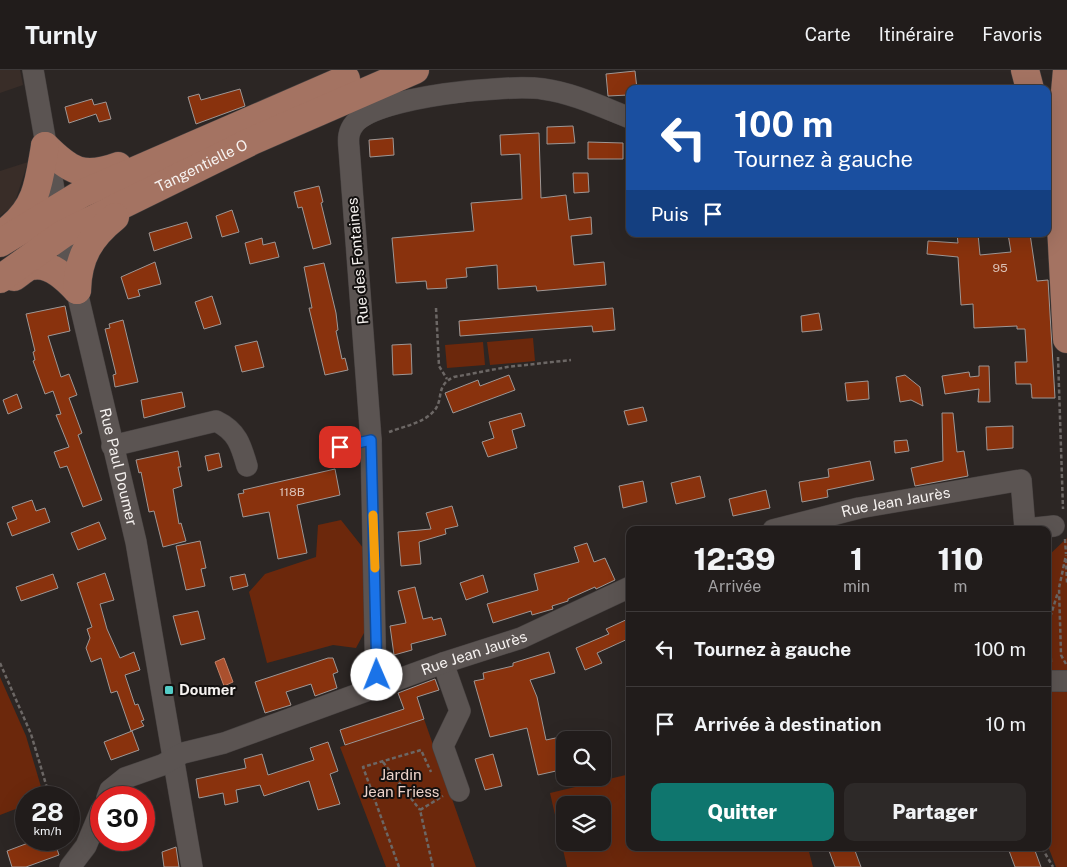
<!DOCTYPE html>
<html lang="fr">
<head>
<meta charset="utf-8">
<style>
  :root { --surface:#211c1b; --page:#2d2928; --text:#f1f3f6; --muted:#a2a1a3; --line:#3e3a3a; --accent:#0f766e }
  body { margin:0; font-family:"Public Sans",sans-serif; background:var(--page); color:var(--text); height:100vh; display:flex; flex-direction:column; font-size:19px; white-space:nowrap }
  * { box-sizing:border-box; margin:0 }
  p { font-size:16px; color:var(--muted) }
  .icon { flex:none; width:28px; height:28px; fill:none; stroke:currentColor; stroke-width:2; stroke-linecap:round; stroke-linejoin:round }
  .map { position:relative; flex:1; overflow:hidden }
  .sheet { position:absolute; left:626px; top:456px; width:425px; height:325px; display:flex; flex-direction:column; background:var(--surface); border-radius:10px; box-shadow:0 5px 20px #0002,0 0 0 1px var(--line) }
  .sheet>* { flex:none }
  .top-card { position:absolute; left:626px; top:15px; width:425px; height:152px; border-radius:10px; box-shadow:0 5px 20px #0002,0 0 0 1px var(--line); background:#1a4fa0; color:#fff; overflow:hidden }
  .buttons { position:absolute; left:556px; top:661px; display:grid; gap:10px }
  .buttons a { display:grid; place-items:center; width:55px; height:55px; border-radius:10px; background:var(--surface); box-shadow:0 5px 20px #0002,0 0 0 1px var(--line); font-size:25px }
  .speed { position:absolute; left:15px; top:716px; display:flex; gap:10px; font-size:25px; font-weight:700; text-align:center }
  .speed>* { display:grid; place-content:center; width:65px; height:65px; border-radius:50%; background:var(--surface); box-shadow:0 5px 20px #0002,0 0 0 1px var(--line); line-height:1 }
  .speed small { font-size:12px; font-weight:400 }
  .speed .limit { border:8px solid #d22; background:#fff; color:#111 }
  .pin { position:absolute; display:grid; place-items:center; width:42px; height:42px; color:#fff; margin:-21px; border-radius:10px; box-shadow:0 2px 8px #0006 }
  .me { position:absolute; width:55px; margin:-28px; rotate:359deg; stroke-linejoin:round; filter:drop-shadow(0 0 4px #0008) }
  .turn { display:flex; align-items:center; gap:18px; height:105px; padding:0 25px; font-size:22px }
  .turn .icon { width:65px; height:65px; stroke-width:2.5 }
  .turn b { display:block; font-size:35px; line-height:42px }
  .then { display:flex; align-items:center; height:48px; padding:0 25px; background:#0003; gap:10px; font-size:19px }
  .eta { display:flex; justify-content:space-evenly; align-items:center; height:85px; text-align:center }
  .eta b { font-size:30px; font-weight:800; line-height:35px }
  .action { display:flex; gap:10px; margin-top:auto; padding:10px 25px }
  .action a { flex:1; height:58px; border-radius:10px; background:var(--accent); color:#fff; font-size:20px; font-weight:800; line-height:58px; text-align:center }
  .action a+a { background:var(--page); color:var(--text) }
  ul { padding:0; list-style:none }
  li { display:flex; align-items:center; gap:15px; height:75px; padding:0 25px; border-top:1px solid var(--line) }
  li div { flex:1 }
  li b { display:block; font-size:19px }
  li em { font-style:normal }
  header { display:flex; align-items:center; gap:30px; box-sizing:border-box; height:70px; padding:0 25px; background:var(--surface); border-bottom:1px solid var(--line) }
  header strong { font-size:24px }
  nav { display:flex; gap:28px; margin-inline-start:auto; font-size:18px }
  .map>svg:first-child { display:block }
  .built { fill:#392d28 }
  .green { fill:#6c280c; fill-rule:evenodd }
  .water { fill:#aa502e; stroke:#c18168 }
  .building { fill:#89320d; stroke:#9e9795 }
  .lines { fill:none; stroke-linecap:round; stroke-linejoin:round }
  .minor-casing { stroke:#464140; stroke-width:22 }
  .major-casing { stroke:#464140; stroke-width:29 }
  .path { stroke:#6c6765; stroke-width:2.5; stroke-dasharray:4 2.5; stroke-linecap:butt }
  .minor { stroke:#5b5452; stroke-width:21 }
  .major { stroke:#a47362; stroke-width:28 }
  .route-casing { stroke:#114b97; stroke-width:12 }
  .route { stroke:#1a73e8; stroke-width:9 }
  .slow { stroke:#f59e0b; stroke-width:9 }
  .poi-dot { fill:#54cdc7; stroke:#13100f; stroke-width:2 }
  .labels { text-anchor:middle; stroke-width:4; stroke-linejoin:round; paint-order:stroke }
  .number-label { font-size:12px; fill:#dbc2b7 }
  .street-label { font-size:15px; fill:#f6f2f0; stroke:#13100f }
  .poi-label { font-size:15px; font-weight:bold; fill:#f6f2f0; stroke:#13100f; text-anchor:start }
  .park-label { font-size:15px; fill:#edd3ca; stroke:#13100f }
</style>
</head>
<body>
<header>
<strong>Turnly</strong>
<nav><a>Carte</a><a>Itinéraire</a><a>Favoris</a></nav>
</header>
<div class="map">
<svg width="1067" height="797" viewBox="0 0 1067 797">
  <rect width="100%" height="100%" fill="#2c2624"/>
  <!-- built -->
  <path class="built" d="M0 0H20L23 15 0 23Z
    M28 92 14 135 0 146V101Z"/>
  <!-- green -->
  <path class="green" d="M533 268 535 291 490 295 487 272Z
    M483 272 485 295 447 298 445 275Z
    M341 450 364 479 365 561 356 578 333 575 267 593 249 522 265 504 316 487 318 455Z
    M1067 468V797H1056L1048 776V486Z
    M0 607 26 666 44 727 26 728V735L0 745Z
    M424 649 476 797H386L340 677Z
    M630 704V778H808L813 797H567L550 723ZM565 735H602V772H565Z"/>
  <!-- water -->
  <path class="water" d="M224 588 233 612 224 616 215 592Z"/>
  <!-- building -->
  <path class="building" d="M635 1 637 19H630L628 25 608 26 606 4Z
    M240 19 245 36 196 54 188 27 199 24 201 30Z
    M92 29 94 35 106 32 111 49 99 52 96 44 69 53 65 37Z
    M573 56 575 73 547 74V57Z
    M539 63 541 128 566 125 569 150 591 147 592 164 571 166 574 195 604 192 606 215 537 221 536 216 498 219 497 195 466 198 467 207 446 209 447 218 427 219 426 211 396 213 392 168 474 161 471 133 522 129 520 84 501 85 500 65Z
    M393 68 394 85 370 87 369 70Z
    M588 72 623 73V89H588Z
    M573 103H588L589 122 574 123Z
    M319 116 323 132 321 133 331 174 313 179 302 137 298 138 294 122Z
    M232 140 239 162 222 167 216 146Z
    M187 152 192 168 154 181 149 163Z
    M957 164H978L980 185 1011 182 1008 164H1030L1037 211 1048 210 1055 328H1032L1031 314H1016L1015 292H1027L1025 259H1017V256L974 258 973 234 961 235 958 187 927 184 928 171 958 173Z
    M262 168 263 175 275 172 279 187 250 194 245 173Z
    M155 192 161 214 138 220 140 226 128 229 121 207Z
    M324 193 336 243 338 260 336 261 342 289 345 288 348 300 325 305 309 238H312L304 197Z
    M212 226 221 254 204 259 195 232Z
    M65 236 70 261 48 266 61 307 69 304 77 325 69 328 82 363 78 365 102 430 83 437 67 396 60 398 54 382 69 377 56 345 61 344 53 321 45 324 33 291 35 290 33 282 35 281 26 244Z
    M613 238 615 260 593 262 592 256 460 266 459 251Z
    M819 243 822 260 802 262 801 246Z
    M123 250 138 312 115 317 113 305 116 304 105 259 110 258 109 254Z
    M257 271 264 297 242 302 235 276Z
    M411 274 412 304 393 305 392 275Z
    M979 296H989L990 332H978L979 319 945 324 942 306 969 302 970 307 979 306Z
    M509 305 515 320 453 343 445 323 478 310 480 316Z
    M905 305 920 317 923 336 911 330 900 332 896 307Z
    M868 311 869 329 847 331 845 313Z
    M182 322 185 337 144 348 141 330Z
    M17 324 22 338 8 344 3 330Z
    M643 337 647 351 628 355 624 341Z
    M521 343 525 356 512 360 517 378 488 387 482 372 494 368 489 352Z
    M942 343H953L957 382 964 381 968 406 915 416 911 398 943 391Z
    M1013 356V378L987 380 986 357Z
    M907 370 909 381 895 383 894 371Z
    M178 381 181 397H178L182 416 173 419 179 454 181 453 186 471 163 477 154 441 149 442 141 402 139 403 136 390Z
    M219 383 222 397 208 401 205 386Z
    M870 391 874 410 827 420 828 427 802 432 799 412 829 407 828 399Z
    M335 399 340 425 297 435 307 483 278 489 269 442 243 447 238 424 244 423 243 420Z
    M700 406 705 427 676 434 671 413Z
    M643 411 647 432 623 438 619 416Z
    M766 420 770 438 733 446 729 429Z
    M32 430 36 441 45 438 50 452 12 466 7 453 17 449 12 437Z
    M452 436 458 456 445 459 446 464 419 472 421 494 401 496 398 462 431 459 426 443Z
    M99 452 106 469 78 480 71 463Z
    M200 471 206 498 201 499 205 516 186 520 176 476Z
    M587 473 594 492 605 488 615 510 596 519 595 517 568 529V531L552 536 553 539 532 545 531 541 493 553 487 534 538 520 534 504 579 492 574 477Z
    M105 503 114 530 100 534 107 559 120 588 134 582 140 600 125 605 135 635 138 634 144 650 141 651 144 656 131 661 117 621 111 623 101 588 91 592 86 578 90 568 87 559 92 557 77 513Z
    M53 504 58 518 21 531 16 517Z
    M245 504 248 516 233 520 230 507Z
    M483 505 488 522 466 530 460 513Z
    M415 517 423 549 432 547 433 550 441 548 446 565 411 574 412 580 394 585 390 556 406 553 398 521Z
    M198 541 205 569 181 575 173 546Z
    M630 548V568L597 583 602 593 585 600 576 578 609 564 606 559Z
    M549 582 555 603 530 610 537 627 546 670 565 666V699L538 705 527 658 490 667 474 611 484 609 483 603 513 596V593Z
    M328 588H333L338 602 333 604 337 618 315 626 311 614 286 622 291 635 265 643 255 612Z
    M435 609 439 620 417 627 424 649 345 675 340 660 404 639 398 623Z
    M132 661 139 680 111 690 104 672Z
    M328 672 338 701 330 704 340 734 318 740 309 711 264 726 260 715 236 720 238 732 225 735 223 723 199 728 196 709 246 698 244 689 262 684 268 705 314 690 310 678Z
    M493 684 502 716 485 720 475 689Z
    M36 770H54L59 785 26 797H12L7 781Z
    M176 777 179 797H164L162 782Z
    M828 778H854L861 797H835Z
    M1008 778H1034L1041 797H1015Z"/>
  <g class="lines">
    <defs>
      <g id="minor">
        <path id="s1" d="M33 0 57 137 136 472 192 797"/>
        <path d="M112 376 216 351C237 361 241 375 247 396"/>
        <path d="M340 377 371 370"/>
        <path id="s2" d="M773 460 859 438 1021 410 1025 459 1054 456"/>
        <path d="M443 593 460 641 443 676 459 721"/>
        <path d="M1048 611H1067"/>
        <path d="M376 617 371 370 349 78C348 69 348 61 355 53 379 26 507 14 543 19 573 23 602 37 630 48"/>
        <path id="s3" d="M107 728 110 720 125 708 162 695 183 683 224 673 443 593 521 568 630 517"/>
        <path d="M70 797 86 776 101 740"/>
      </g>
      <g id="major">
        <path d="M1025 0 1030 19"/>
        <path d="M1067 0 1058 99 1067 269"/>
        <path d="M45 76C70 101 83 109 118 96"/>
        <path d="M11 157C38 135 39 109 45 76"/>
        <path d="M0 173 81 124 346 9"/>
        <path d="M14 207C19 204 26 197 32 196 50 192 66 208 77 220"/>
        <path id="s4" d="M0 209 63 164 252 71 415 0"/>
        <path d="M77 220C78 187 90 167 115 147"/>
      </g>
    </defs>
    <!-- minor casing -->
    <use href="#minor" class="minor-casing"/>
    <!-- major casing -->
    <use href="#major" class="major-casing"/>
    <!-- path -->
    <path class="path" d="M436 238 439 296 447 309
      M1058 287 1063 439
      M389 362C402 357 423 353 433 342 445 330 434 316 454 307L507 297 571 290
      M1065 469 1066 484
      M1066 489 1067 513
      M1051 592 1049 551 1058 522
      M0 593 31 664 50 728
      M1066 594 1061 585 1059 518 1066 485
      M383 692 420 740
      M62 770 64 776
      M1042 778 1053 797
      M399 797 363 697 421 680 431 702
      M433 797 420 740 443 726"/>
    <!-- minor -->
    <use href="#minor" class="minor"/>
    <!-- major -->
    <use href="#major" class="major"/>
  </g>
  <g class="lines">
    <defs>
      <path id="route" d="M340 377 371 370 377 605"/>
    </defs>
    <!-- route casing -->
    <use href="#route" class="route-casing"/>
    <!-- route -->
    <use href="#route" class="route"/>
    <!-- slow -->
    <path class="slow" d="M373 445 375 498"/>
  </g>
  <!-- markers -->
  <rect class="poi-dot" x="164" y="615" width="10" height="10" rx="2.5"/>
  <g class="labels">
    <!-- number labels -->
    <g class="number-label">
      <text x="1000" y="202">95</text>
      <text x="292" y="426">118B</text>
    </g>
    <!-- street labels -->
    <g class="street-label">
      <text dy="5" stroke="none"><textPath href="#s4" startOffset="232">Tangentielle O</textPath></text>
      <text transform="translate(358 191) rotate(-95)" y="5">Rue des Fontaines</text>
      <text dy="5" stroke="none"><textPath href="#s1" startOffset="406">Rue Paul Doumer</textPath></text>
      <text dy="5" stroke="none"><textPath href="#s2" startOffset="126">Rue Jean Jaurès</textPath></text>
      <text dy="5" stroke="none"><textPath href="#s3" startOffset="399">Rue Jean Jaurès</textPath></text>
    </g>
    <!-- poi labels -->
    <g class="poi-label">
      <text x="179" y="625">Doumer</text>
    </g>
    <!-- park labels -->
    <g class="park-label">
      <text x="401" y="710">Jardin<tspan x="401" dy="17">Jean Friess</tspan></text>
    </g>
  </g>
</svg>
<div class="buttons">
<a><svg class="icon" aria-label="search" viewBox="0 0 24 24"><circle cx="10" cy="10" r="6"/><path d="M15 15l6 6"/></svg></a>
<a><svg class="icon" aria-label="layers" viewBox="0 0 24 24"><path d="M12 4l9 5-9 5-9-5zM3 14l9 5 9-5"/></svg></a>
</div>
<div class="speed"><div>28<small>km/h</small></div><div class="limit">30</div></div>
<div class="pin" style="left:340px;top:377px;background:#d93025"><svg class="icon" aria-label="arrive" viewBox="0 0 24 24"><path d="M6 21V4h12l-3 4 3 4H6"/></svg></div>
<svg class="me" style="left:377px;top:605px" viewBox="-20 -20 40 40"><circle r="19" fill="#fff"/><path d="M0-13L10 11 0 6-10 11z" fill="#1a73e8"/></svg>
<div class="top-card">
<div class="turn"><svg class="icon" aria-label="left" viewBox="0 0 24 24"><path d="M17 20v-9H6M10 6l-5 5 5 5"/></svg><div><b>100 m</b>Tournez à gauche</div></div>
<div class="then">Puis<svg class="icon" aria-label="arrive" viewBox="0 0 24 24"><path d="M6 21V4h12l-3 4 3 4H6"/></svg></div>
</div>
<section class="sheet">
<div class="eta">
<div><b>12:39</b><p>Arrivée</p></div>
<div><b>1</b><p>min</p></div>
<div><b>110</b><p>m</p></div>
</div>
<ul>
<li><svg class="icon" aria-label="left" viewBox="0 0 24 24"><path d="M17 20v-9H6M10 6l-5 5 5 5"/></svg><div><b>Tournez à gauche</b></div><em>100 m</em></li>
<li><svg class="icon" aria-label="arrive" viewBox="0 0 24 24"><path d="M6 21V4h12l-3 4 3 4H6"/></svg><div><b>Arrivée à destination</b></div><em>10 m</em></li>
</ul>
<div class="action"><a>Quitter</a><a>Partager</a></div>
</section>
</div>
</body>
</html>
